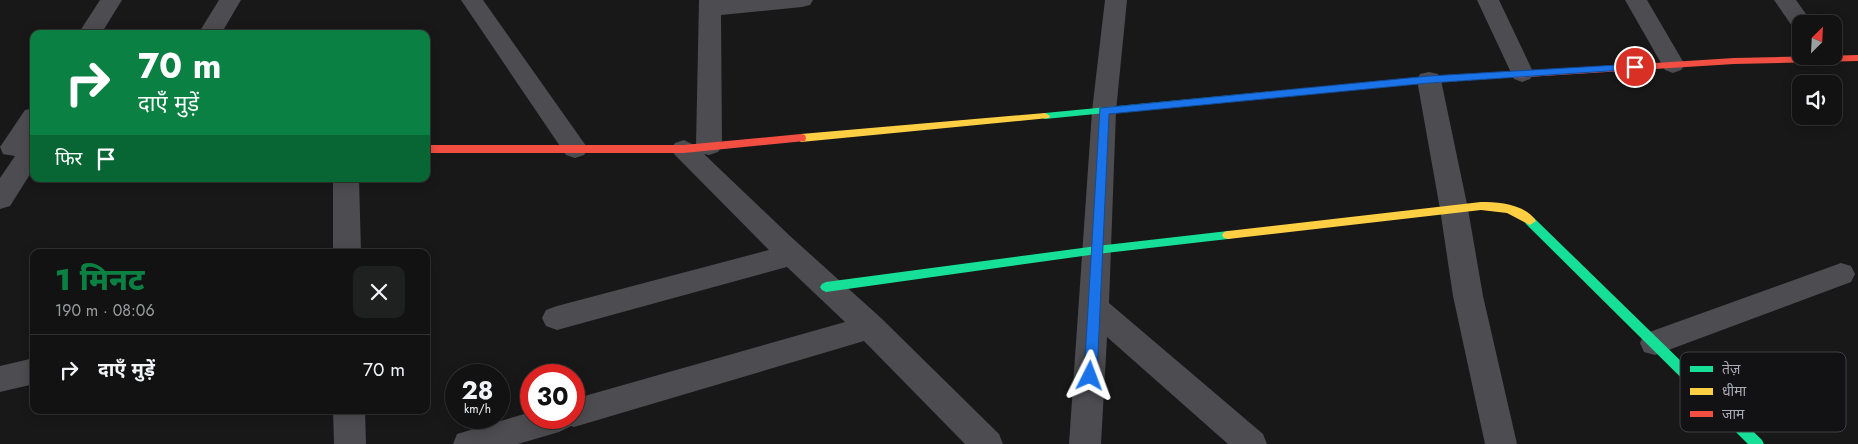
<!DOCTYPE html>
<html lang="hi">
<head>
<meta charset="utf-8">
<style>
  :root { --surface:#121212; --page:#1f2020; --text:#f1f3f6; --muted:#9c9e9f; --line:#313232; --accent:#0b8043 }
  body { margin:0; font-family:Jost,"Noto Sans Devanagari",sans-serif; background:var(--page); color:var(--text); height:100vh; display:flex; flex-direction:column; font-size:19px; white-space:nowrap }
  * { box-sizing:border-box; margin:0 }
  p { font-size:16px; color:var(--muted) }
  .icon { flex:none; width:28px; height:28px; fill:none; stroke:currentColor; stroke-width:2; stroke-linecap:round; stroke-linejoin:round }
  .map { position:relative; flex:1; overflow:hidden }
  .panel { position:absolute; left:30px; top:249px; width:400px; height:165px; display:flex; flex-direction:column; background:var(--surface); border-radius:10px; box-shadow:0 2px 12px #0003,0 0 0 1px var(--line) }
  .panel>* { flex:none }
  .hud { position:absolute; left:30px; top:30px; width:400px; height:152px; border-radius:10px; box-shadow:0 2px 12px #0003,0 0 0 1px var(--line); background:#0b8043; color:#fff; overflow:hidden }
  .needle { width:32px; rotate:24deg }
  .buttons { position:absolute; left:1792px; top:15px; display:grid; gap:10px }
  .buttons a { display:grid; place-items:center; width:50px; height:50px; border-radius:10px; background:var(--surface); box-shadow:0 2px 12px #0003,0 0 0 1px var(--line); font-size:25px }
  .speed { position:absolute; left:445px; top:364px; display:flex; gap:10px; font-size:25px; font-weight:700; text-align:center }
  .speed>* { display:grid; place-content:center; width:65px; height:65px; border-radius:50%; background:var(--surface); box-shadow:0 2px 12px #0003,0 0 0 1px var(--line); line-height:1 }
  .speed small { font-size:12px; font-weight:400 }
  .speed .limit { border:8px solid #d22; background:#fff; color:#111 }
  .pin { position:absolute; display:grid; place-items:center; width:42px; height:42px; color:#fff; margin:-21px; border:2px solid #fff; border-radius:50%; box-shadow:0 1px 5px #0007 }
  .me { position:absolute; width:55px; margin:-28px; rotate:3deg; stroke-linejoin:round; filter:drop-shadow(0 0 4px #0008) }
  .turn { display:flex; align-items:center; gap:18px; height:105px; padding:0 25px; font-size:22px }
  .turn .icon { width:65px; height:65px; stroke-width:2.5 }
  .turn b { display:block; font-size:35px; line-height:42px }
  .then { display:flex; align-items:center; height:48px; padding:0 25px; background:#0003; gap:10px; font-size:19px }
  .round { display:grid; place-items:center; flex:none; width:52px; height:52px; border-radius:10px; background:var(--page) }
  .overview { display:flex; align-items:center; justify-content:space-between; height:85px; padding:0 25px }
  h1 { font-size:30px; font-weight:800; line-height:38px; color:var(--accent) }
  ul { padding:0; list-style:none }
  li { display:flex; align-items:center; gap:15px; height:70px; padding:0 25px; border-top:1px solid var(--line) }
  li div { flex:1 }
  li b { display:block; font-size:19px }
  li em { font-style:normal }
  .map>svg:first-child { display:block }
  .lines { fill:none; stroke-linecap:round; stroke-linejoin:round }
  .street { fill:#4d4d51; fill-rule:evenodd }
  .fast { fill:#16e098; fill-rule:evenodd }
  .slow { fill:#ffcf43; fill-rule:evenodd }
  .jam { fill:#f24e42; fill-rule:evenodd }
  .route { fill:#1a73e8; stroke:#114b97 }
  .key { fill:#121214; stroke:#404045; stroke-width:1 }
  .key-label { font-size:14px; fill:#abacb7 }
</style>
</head>
<body>
<div class="map">
<svg width="1858" height="444" viewBox="0 0 1858 444">
  <rect width="100%" height="100%" fill="#181818"/>
  <g class="lines">
    <!-- street -->
    <path class="street" d="M100 0H122L101 34H78Z
      M219 0H241L221 34H198Z
      M461 0H483L584 143 588 149 584 155 575 158 566 155Z
      M699 0H813L810 5 802 7 721 15 722 146 718 152 709 155 704 154 790 236 881 318 999 434 1003 444H965L864 341 574 427 571 426 559 432 518 444H453L457 434 531 412V418H574V399L845 322 787 267 557 330 546 326 542 318 546 310 557 306 769 250 675 155 671 149 675 143 684 140 696 146Z
      M1105 0H1127L1116 111 1109 303 1263 434 1267 444H1228L1107 337 1101 444H1069L1092 111Z
      M1477 0H1499L1534 74 1530 79 1522 82 1514 79Z
      M1625 0H1647L1685 65 1681 70 1673 73 1665 70Z
      M1774 0H1796L1813 24H1801V31L1794 29Z
      M1429 72 1438 74 1441 80 1468 209 1483 296 1517 444H1485L1453 296 1440 209 1417 80 1420 74Z
      M34 108V135L30 141 34 140V168L10 206 0 209V178L15 156 3 154 0 147 25 110Z
      M333 179H359L361 252H333Z
      M1841 263 1851 266 1855 274 1851 282 1655 355 1644 352 1640 343 1644 334Z
      M34 358V384L0 392V366Z
      M333 410H365L366 444H334Z"/>
    <!-- fast -->
    <path class="fast" d="M1253 93 1258 96 1257 98 1045 119 1040 116 1045 113Z
      M1530 217 1534 218 1762 440 1764 444H1748L1526 224 1524 221Z
      M1228 231 1232 232 1234 235 1232 238 1228 239 1097 254 826 292 822 290 820 287 822 284 826 282 1097 246Z"/>
    <!-- slow -->
    <path class="slow" d="M1514 72 1517 73 1519 75 1517 77 1429 83 1253 99 1248 96 1253 93 1429 77Z
      M1045 113 1050 116 1049 118 801 142 796 138 801 134Z
      M1481 202C1499 202 1525 204 1536 221L1530 225 1507 213 1481 210 1228 239 1224 238 1222 235 1224 232 1228 231Z"/>
    <!-- jam -->
    <path class="jam" d="M1858 55V61L1734 64 1514 78 1509 75 1514 72 1734 58Z
      M801 134 805 135 806 138 805 141 684 153H426V145H684Z"/>
  </g>
  <!-- route -->
  <path class="route" d="M1635 64 1640 67 1639 69 1429 83 1109 114 1097 376 1095 380 1090 381 1086 380 1084 376 1100 108 1429 76Z"/>
  <!-- legend -->
  <rect x="1680" y="352" width="166" height="80" rx="8" class="key"/>
  <rect x="1690" y="366" width="23" height="6" fill="#16e098"/>
  <rect x="1690" y="388" width="23" height="7" fill="#ffcf43"/>
  <rect x="1690" y="411" width="23" height="6" fill="#f24e42"/>
  <g class="key-label">
    <text x="1722" y="374">तेज़</text>
    <text x="1722" y="396">धीमा</text>
    <text x="1722" y="419">जाम</text>
  </g>
</svg>
<div class="buttons">
<a><svg class="needle" viewBox="-14 -14 28 28"><path d="M0-13l5 13h-10z" fill="#e53935"/><path d="M0 13l5-13h-10z" fill="#9c9e9f"/></svg></a>
<a><svg class="icon" aria-label="sound" viewBox="0 0 24 24"><path d="M4 9h4l5-4v14l-5-4H4zM17 9q2 3 0 6"/></svg></a>
</div>
<div class="speed"><div>28<small>km/h</small></div><div class="limit">30</div></div>
<div class="pin" style="left:1635px;top:67px;background:#d93025"><svg class="icon" aria-label="arrive" viewBox="0 0 24 24"><path d="M6 21V4h12l-3 4 3 4H6"/></svg></div>
<svg class="me" style="left:1090px;top:376px" viewBox="-20 -20 40 40"><path d="M0-17L14 15 0 8-14 15z" fill="#1a73e8" stroke="#fff" stroke-width="4"/></svg>
<div class="hud">
<div class="turn"><svg class="icon" aria-label="right" viewBox="0 0 24 24"><path d="M7 20v-9h11M14 6l5 5-5 5"/></svg><div><b>70 m</b>दाएँ मुड़ें</div></div>
<div class="then">फिर<svg class="icon" aria-label="arrive" viewBox="0 0 24 24"><path d="M6 21V4h12l-3 4 3 4H6"/></svg></div>
</div>
<section class="panel">
<div class="overview"><div><h1>1 मिनट</h1><p>190 m · 08:06</p></div><a class="round"><svg class="icon" aria-label="close" viewBox="0 0 24 24"><path d="M6 6l12 12M18 6L6 18"/></svg></a></div>
<ul>
<li><svg class="icon" aria-label="right" viewBox="0 0 24 24"><path d="M7 20v-9h11M14 6l5 5-5 5"/></svg><div><b>दाएँ मुड़ें</b></div><em>70 m</em></li>
</ul>
</section>
</div>
</body>
</html>
